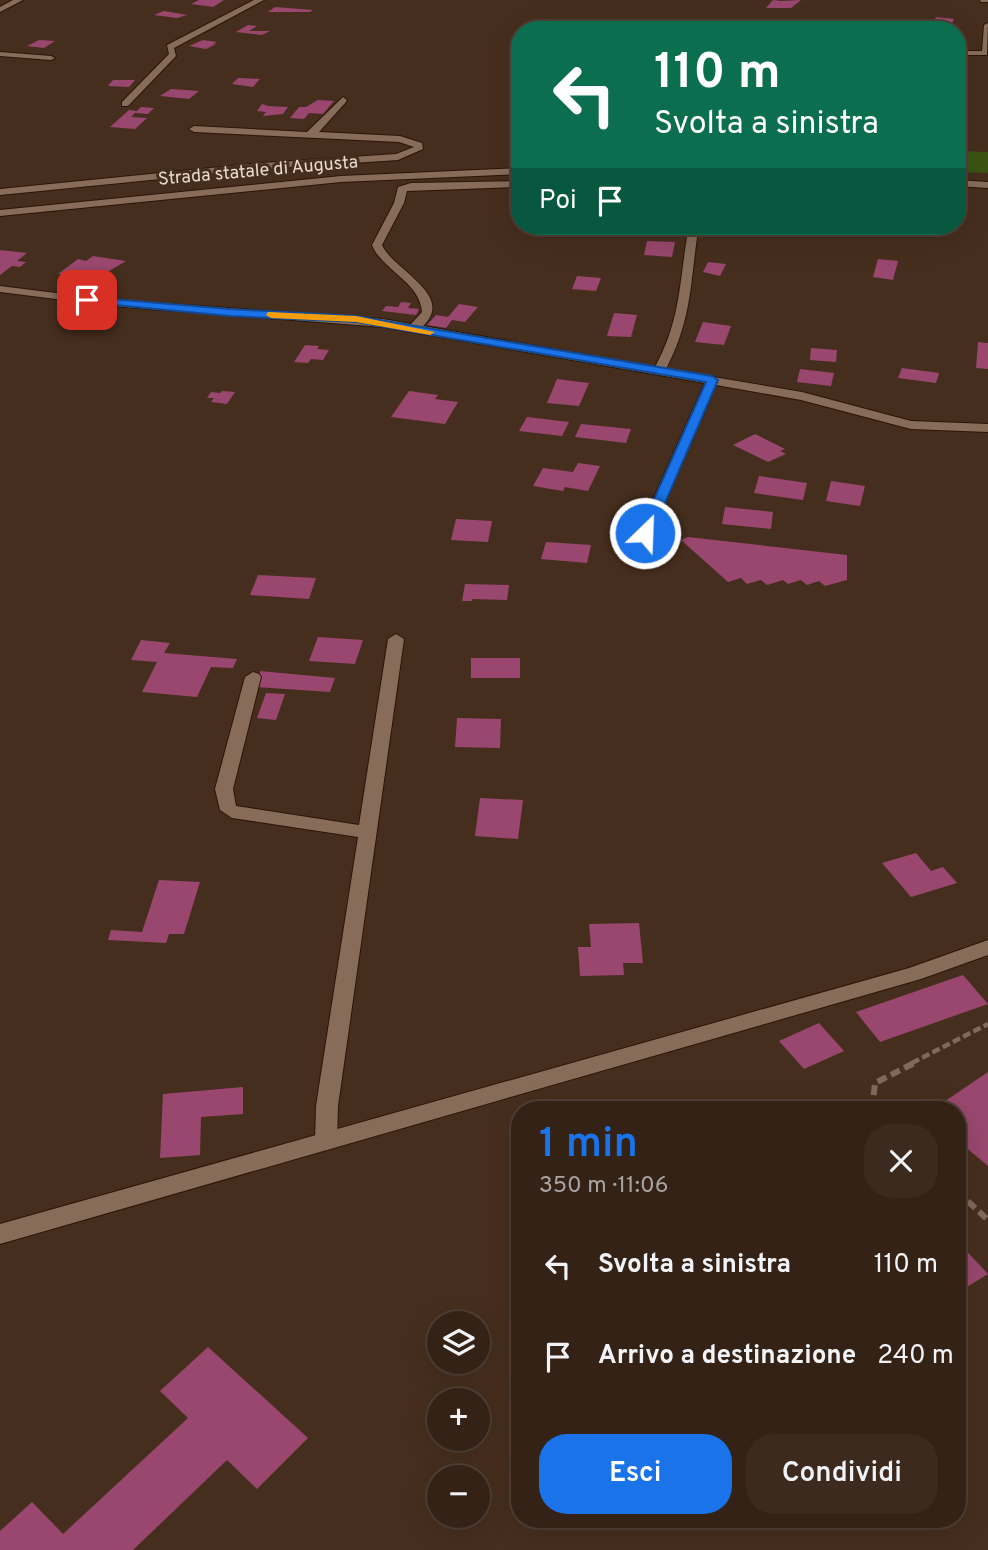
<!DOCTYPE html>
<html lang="it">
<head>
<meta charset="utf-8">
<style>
  :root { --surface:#342216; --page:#3c2a1f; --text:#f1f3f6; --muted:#a9a4a1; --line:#4e3f35; --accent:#1a73e8 }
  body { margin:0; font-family:Overpass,sans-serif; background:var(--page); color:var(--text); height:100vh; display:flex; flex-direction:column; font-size:26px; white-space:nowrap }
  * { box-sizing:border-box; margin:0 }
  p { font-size:23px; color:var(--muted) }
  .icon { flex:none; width:38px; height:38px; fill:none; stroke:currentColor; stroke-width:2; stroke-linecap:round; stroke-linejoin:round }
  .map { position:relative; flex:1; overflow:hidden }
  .side { position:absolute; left:511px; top:1101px; width:455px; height:427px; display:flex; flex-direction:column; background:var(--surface); border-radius:28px; box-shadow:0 7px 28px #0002,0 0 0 2px var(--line) }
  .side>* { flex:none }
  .banner { position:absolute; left:511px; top:21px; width:455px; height:214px; border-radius:28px; box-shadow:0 7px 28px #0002,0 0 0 2px var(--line); background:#0b6e4f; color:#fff; overflow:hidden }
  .buttons { position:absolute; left:427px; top:1311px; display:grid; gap:14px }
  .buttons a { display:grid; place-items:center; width:63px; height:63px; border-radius:50%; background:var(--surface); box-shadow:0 7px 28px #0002,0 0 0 2px var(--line); font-size:35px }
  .pin { position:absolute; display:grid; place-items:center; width:60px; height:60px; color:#fff; margin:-30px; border-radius:14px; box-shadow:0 4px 10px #0006 }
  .me { position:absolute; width:77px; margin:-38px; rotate:24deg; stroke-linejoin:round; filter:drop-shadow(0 0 5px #0008) }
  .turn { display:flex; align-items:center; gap:24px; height:147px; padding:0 28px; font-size:32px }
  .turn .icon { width:91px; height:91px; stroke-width:2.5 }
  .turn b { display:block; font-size:49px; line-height:60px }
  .then { display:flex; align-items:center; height:66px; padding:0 28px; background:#0003; gap:14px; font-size:26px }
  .round { display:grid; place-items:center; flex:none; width:74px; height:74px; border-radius:28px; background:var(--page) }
  .head { display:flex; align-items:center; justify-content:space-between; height:119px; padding:0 28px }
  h1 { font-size:42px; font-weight:600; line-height:52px; color:var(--accent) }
  .button { display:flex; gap:14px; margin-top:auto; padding:14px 28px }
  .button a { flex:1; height:80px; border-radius:28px; background:var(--accent); color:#fff; font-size:28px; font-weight:600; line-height:80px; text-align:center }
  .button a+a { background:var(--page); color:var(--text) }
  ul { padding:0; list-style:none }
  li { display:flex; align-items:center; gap:21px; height:91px; padding:0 28px }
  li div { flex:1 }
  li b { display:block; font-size:26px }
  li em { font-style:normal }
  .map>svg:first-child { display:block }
  .green { fill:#3c5314 }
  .building { fill:#99476e }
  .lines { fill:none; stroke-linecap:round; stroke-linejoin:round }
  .lane-casing { stroke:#2b1506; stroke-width:2 }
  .street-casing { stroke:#2b1506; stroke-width:2 }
  .secondary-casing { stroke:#2b1506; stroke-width:2 }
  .path-far1 { stroke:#7f695c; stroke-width:4.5; stroke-dasharray:8 3.5; stroke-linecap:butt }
  .path { stroke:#7f695c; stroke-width:6; stroke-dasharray:10 5; stroke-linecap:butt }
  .lane { fill:#876c5a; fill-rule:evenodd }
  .street { fill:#876c5a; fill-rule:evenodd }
  .secondary { fill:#876c5a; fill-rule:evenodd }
  .route { fill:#1a73e8; stroke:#114b97; stroke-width:2 }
  .slow { fill:#f59e0b }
  .labels { text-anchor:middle; stroke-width:6; stroke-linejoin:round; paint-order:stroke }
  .far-street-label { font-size:18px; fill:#e9d9cf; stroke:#462e1e }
</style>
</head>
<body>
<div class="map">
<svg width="988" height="1550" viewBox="0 0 988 1550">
  <rect width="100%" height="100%" fill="#462e1e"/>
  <!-- green -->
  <path class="green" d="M957 151 988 152V173L957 172Z"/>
  <!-- building -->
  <path class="building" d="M199 0H224L213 7 191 4Z
    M773 0 781 1 801 0 791 8H766Z
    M275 7 313 10 310 12H268Z
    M164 11 187 15 177 18 154 15Z
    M936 17 954 19 950 28 932 26Z
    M248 25 257 26 249 31H270L262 35 236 32Z
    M39 40 55 41 44 48 27 46Z
    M203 40 217 42 213 44H216L206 49 189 46Z
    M238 78 260 79 253 87 232 84Z
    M113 80H135L129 87 108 86Z
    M171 89 199 91 189 99 160 96Z
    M318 100 334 101 323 114 309 113 304 119 290 118 299 107H306Z
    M262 104 268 106 288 107 283 114 263 116 266 112 257 111Z
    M141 107 154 108 148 114 135 113 131 117 147 118 135 129 110 127 129 110 137 111Z
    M647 241 675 242 672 257 644 255Z
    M0 250 27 253 17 261 26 262 20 267 12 266 0 275Z
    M93 256 126 261 104 274 78 270 70 275 58 274 78 259 86 261Z
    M878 259 898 261 893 280 873 277Z
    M708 262 726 264 720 276 703 272Z
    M577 276 601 278 596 291 572 289Z
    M401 302 411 303 408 308 419 309 416 315 382 311 386 306 398 307Z
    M459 304 478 307 465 322 452 320 446 328 427 325 436 315 448 317Z
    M614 313 637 315 631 337 607 336Z
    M703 322 731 326 724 345 695 342Z
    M978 342 988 343V369L976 368Z
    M305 345 319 346 317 349 329 350 323 360 311 359 308 363 294 362Z
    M811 348 837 350 836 362 810 360Z
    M902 368 939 373 936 383 898 378Z
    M800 369 834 373 831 386 797 382Z
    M557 379 589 383 579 406 547 403Z
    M222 391 235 392 227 404 211 402 214 398H207L211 392 220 393Z
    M409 391 438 395 435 399 458 402 445 424 391 417Z
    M527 417 569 422 562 436 519 431Z
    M581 424 631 429 626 443 575 437Z
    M755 434 785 449 780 451 786 454 768 462 733 445Z
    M578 463 600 466 588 491 565 487 563 491 533 486 543 468 573 472Z
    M759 476 807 483 803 500 754 493Z
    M831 481 865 486 860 506 826 501Z
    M725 507 773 512 771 529 722 524Z
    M456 519 492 521 488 542 451 540Z
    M688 537 847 555V580L825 586 819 581 807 585 801 580 788 584 783 580 767 585 761 580 747 584 741 578 728 582 681 540Z
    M546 542 591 545 587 563 541 559Z
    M258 575 316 578 309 599 250 595Z
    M465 584 509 585 507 600 472 599V601H462Z
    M318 637 363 640 355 664 309 661Z
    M141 640 170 643 164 653 237 659 233 668 211 667 197 697 142 692 157 662 131 660Z
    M471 658H520V678H471Z
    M260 671 335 678 330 692 256 687Z
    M266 693 285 694 276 720 257 718Z
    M457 718 501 719 500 748 455 747Z
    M480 798 523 800 518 839 475 836Z
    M916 853 931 871 943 867 957 883 911 897 882 863Z
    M159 880 200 882 184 934H169L166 943 108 940 111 930 142 932Z
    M639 923 643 963H623L624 975 580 976 578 947H591L589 924Z
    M963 975 988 1004 880 1042 856 1012Z
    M819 1023 844 1051 804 1069 779 1041Z
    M988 1072V1166L957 1140V1110H932Z
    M243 1087V1114L201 1117 200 1155 160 1158 163 1094Z
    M957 1241 988 1274 957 1293Z
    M208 1347 308 1438 257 1489 227 1460 133 1550H0V1531L32 1502 63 1534 188 1418 160 1391Z"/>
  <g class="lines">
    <defs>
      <path id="lane" d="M988 23 987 55H957V51H982L984 25Z"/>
      <path id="street" d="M13 0H23L0 12V7Z
        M254 0H264L174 48 176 56 128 106H122V102L169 54 167 45Z
        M0 52 51 56 55 58 51 60 0 56Z
        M343 97 347 100 346 102 319 132 400 136 422 143 423 149 398 160 262 169 0 195V189L262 163 396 154 414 147 399 142 194 132 189 129 194 126 307 132Z
        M520 181V187L407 191 404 203 382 245C393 270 456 295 423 326L655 367C681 319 679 283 688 231L693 228 698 231C690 284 692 319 666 369L802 392 911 421 988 424V432L911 429 801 400 716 385 652 533 645 537 638 533 705 383 383 327 112 306 0 292V286L112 300 383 319 411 324 422 312C420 282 382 270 372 245L394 203 398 187 411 183Z
        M396 634 404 639 338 1106 337 1141 334 1147 326 1150 318 1147 315 1141 316 1106 358 837 232 818 220 810 215 789 245 677 253 672 259 674 261 677 233 789 236 806 359 825 388 639Z"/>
      <path id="secondary" d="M980 0H988V2H981Z
        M520 168V174L341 182 0 216V210L341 176Z
        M957 180 988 182V188L957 186Z
        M988 940V955L921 979 0 1244V1224L909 968Z"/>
    </defs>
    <!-- lane casing -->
    <use href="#lane" class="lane-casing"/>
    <!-- street casing -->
    <use href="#street" class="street-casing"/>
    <!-- secondary casing -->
    <use href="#secondary" class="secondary-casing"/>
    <!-- path-far1 -->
    <path class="path-far1" d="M912 1063 988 1024"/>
    <!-- path -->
    <path class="path" d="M872 1110 875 1083 916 1062
      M957 1191 988 1220"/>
    <!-- lane -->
    <use href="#lane" class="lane"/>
    <!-- street -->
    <use href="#street" class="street"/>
    <!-- secondary -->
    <use href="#secondary" class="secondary"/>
  </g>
  <!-- route -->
  <path class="route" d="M87 297 230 309 356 316 712 376 718 380 652 533 645 537 639 533 706 382 356 322 230 316 83 302V298Z"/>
  <!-- slow -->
  <path class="slow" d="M268 312 356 316 435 332 430 335 356 322 271 318 266 315Z"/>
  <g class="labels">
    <!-- far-street labels -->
    <g class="far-street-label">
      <text transform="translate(258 170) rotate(-5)" y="6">Strada statale di Augusta</text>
    </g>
  </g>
</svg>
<div class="buttons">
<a><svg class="icon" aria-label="layers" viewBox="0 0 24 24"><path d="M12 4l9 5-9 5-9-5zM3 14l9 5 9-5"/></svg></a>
<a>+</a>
<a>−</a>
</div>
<div class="pin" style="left:87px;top:300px;background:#d93025"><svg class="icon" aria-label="arrive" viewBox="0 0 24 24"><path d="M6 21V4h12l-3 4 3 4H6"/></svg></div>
<svg class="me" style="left:645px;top:533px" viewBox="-20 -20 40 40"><circle r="17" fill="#1a73e8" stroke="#fff" stroke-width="3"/><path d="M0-11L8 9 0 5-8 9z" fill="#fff"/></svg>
<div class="banner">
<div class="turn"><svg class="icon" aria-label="left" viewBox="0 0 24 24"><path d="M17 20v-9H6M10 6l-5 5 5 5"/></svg><div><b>110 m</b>Svolta a sinistra</div></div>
<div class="then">Poi<svg class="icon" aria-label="arrive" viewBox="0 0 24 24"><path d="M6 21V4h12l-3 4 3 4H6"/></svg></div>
</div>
<section class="side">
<div class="head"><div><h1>1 min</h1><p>350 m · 11:06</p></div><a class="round"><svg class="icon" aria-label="close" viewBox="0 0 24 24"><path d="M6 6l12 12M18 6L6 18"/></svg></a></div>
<ul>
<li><svg class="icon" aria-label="left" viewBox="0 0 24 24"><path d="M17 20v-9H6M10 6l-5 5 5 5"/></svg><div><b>Svolta a sinistra</b></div><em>110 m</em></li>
<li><svg class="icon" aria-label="arrive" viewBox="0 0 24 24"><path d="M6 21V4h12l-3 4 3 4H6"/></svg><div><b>Arrivo a destinazione</b></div><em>240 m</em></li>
</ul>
<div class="button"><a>Esci</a><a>Condividi</a></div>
</section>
</div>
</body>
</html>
